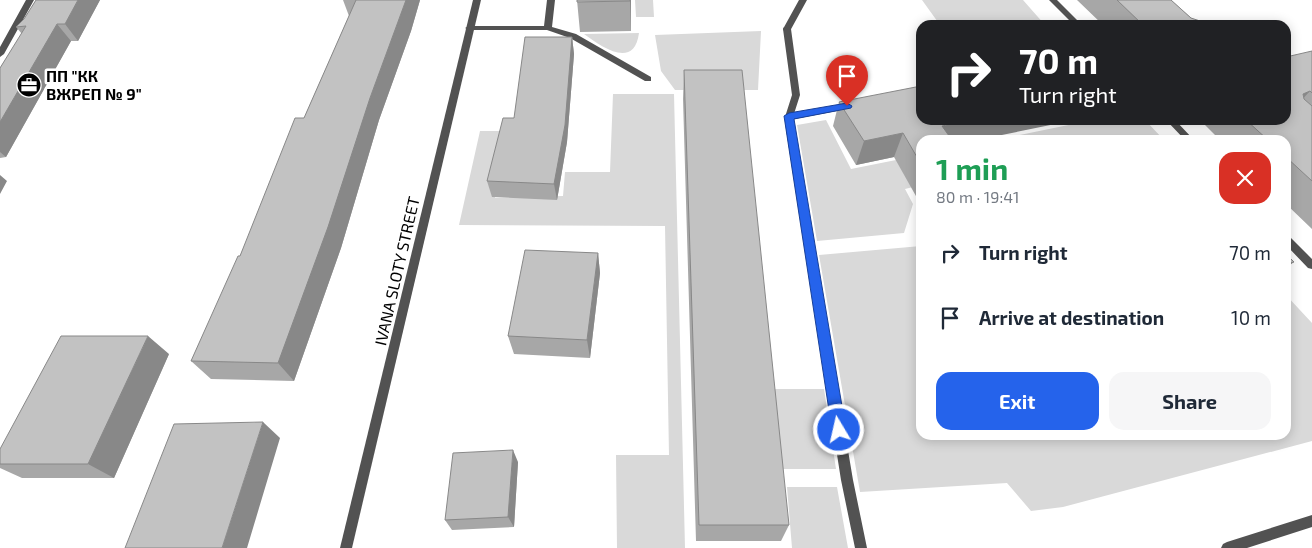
<!DOCTYPE html>
<html lang="en">
<head>
<meta charset="utf-8">
<style>
  :root { --surface:#fff; --page:#f6f6f7; --text:#1f2937; --muted:#747a83; --accent:#2563eb }
  body { margin:0; font-family:"Exo 2",sans-serif; background:var(--page); color:var(--text); height:100vh; display:flex; flex-direction:column; font-size:19px; white-space:nowrap }
  * { box-sizing:border-box; margin:0 }
  p { font-size:16px; color:var(--muted) }
  .icon { flex:none; width:28px; height:28px; fill:none; stroke:currentColor; stroke-width:2; stroke-linecap:round; stroke-linejoin:round }
  .map { position:relative; flex:1; overflow:hidden }
  .side { position:absolute; left:916px; top:135px; width:375px; height:305px; display:flex; flex-direction:column; background:var(--surface); border-radius:15px; box-shadow:0 2px 12px #0003 }
  .side>* { flex:none }
  .hud { position:absolute; left:916px; top:20px; width:375px; height:105px; border-radius:15px; box-shadow:0 2px 12px #0003; background:#202124; color:#fff; overflow:hidden }
  .pin { position:absolute; display:grid; place-items:center; width:42px; height:42px; color:#fff; margin:-51px -21px; border-radius:50% 50% 50% 0; rotate:-45deg; box-shadow:0 0 5px #0007 }
  .pin .icon { rotate:45deg }
  .me { position:absolute; width:55px; margin:-28px; rotate:351deg; stroke-linejoin:round; filter:drop-shadow(0 0 4px #0008) }
  .turn { display:flex; align-items:center; gap:18px; height:105px; padding:0 20px; font-size:22px }
  .turn .icon { width:65px; height:65px; stroke-width:2.5 }
  .turn b { display:block; font-size:35px; line-height:42px }
  .round { display:grid; place-items:center; flex:none; width:52px; height:52px; border-radius:15px; background:var(--page) }
  .summary { display:flex; align-items:center; justify-content:space-between; height:85px; padding:0 20px }
  h1 { font-size:30px; font-weight:700; line-height:38px; color:#1e9e55 }
  .action { display:flex; gap:10px; margin-top:auto; padding:10px 20px }
  .action a { flex:1; height:58px; border-radius:15px; background:var(--accent); color:#fff; font-size:20px; font-weight:700; line-height:58px; text-align:center }
  .action a+a { background:var(--page); color:var(--text) }
  ul { padding:0; list-style:none }
  li { display:flex; align-items:center; gap:15px; height:65px; padding:0 20px }
  li div { flex:1 }
  li b { display:block; font-size:19px }
  li em { font-style:normal }
  .map>svg:first-child { display:block }
  .green { fill:#d9d9d9 }
  .lines { fill:none; stroke-linecap:round; stroke-linejoin:round }
  .service { fill:#525252; fill-rule:evenodd }
  .minor { fill:#525252; fill-rule:evenodd }
  .tertiary { fill:#525252; fill-rule:evenodd }
  .wall { fill:#a7a7a7 }
  .shaded-wall { fill:#888 }
  .building { fill:#c2c2c2; stroke:#888 }
  .route { fill:#2563eb; stroke:#184099 }
  .labels { text-anchor:middle; stroke-width:5; stroke-linejoin:round; paint-order:stroke }
  .poi-label { font-size:16px; font-weight:bold; fill:#000; stroke:#fff; text-anchor:start }
  .street-label { font-size:16px; fill:#000; stroke:#fff }
</style>
</head>
<body>
<div class="map">
<svg width="1312" height="548" viewBox="0 0 1312 548">
  <rect width="100%" height="100%" fill="#fff"/>
  <!-- green -->
  <path class="green" d="M635 0H653L654 17H636Z
    M922 0H1023L1045 25H940Z
    M761 31 758 90H675L661 71 655 35Z
    M639 33C634 70 602 47 584 34Z
    M613 94H674L685 548H617L616 455H669L665 226 459 225 480 131H506L495 198 563 196 565 172H610Z
    M826 120 851 169 921 155V185L905 189 913 204 904 233 817 241 797 125Z
    M1093 120H1145L1164 140H995Z
    M921 246V435H1286V295L1312 323V441L1063 507 1031 511 1007 483 860 492 819 255Z
    M774 389H824L836 469H782Z
    M787 487H837L848 548H792Z"/>
  <g class="lines">
    <!-- service -->
    <path class="service" d="M547 0H555L552 27 576 34 651 77V81H645L570 38 547 30H469L465 28 469 26H544Z
      M799 0H807L790 31H784L783 29Z
      M1049 0H1057L1082 25H1074Z
      M850 103 854 106 853 108 789 120 785 117 789 114Z
      M1166 120H1175L1194 140H1185Z
      M1286 235 1289 236 1312 259V269L1308 268 1286 245Z"/>
    <!-- minor -->
    <path class="minor" d="M26 0H34L4 54 0 57V47Z
      M784 27H790L791 29 800 95 793 117 794 129 853 480 867 548H855L841 480 786 129 785 117 792 95 783 29Z
      M1312 515V527L1247 548H1221L1223 544 1227 542Z"/>
    <!-- tertiary -->
    <path class="tertiary" d="M473 0H481L352 548H340Z"/>
  </g>
  <!-- wall -->
  <path class="wall" d="M36 0H100L78 41H71L6 157 0 158V68L22 34 16 27 24 19Z
    M343 0H420L411 31 379 120 341 248 294 381 211 379 191 361 304 118 349 16Z
    M577 0H631V31L580 32Z
    M1077 0H1171L1191 18 1205 25H1103Z
    M572 37 574 54 567 142 557 200 492 197 487 181 514 118Z
    M1312 51V229L1286 204V140H1220L1200 120H1286Z
    M684 70 789 525 781 541H696L683 99Z
    M839 102 921 140V205L894 157 856 165 833 126Z
    M598 253 600 273 590 358 514 354 508 336Z
    M169 354 114 478H22L0 468V449Z
    M518 462 514 527 452 530 445 520Z"/>
  <!-- shaded-wall -->
  <path class="shaded-wall" d="M78 0H100L78 41 65 24Z
    M406 0H420L411 31 379 120 341 248 294 381 278 363 370 98Z
    M630 0H631V31Z
    M57 24 71 41 6 157 0 152V122Z
    M572 37 574 54 567 142 557 200 554 184Z
    M1310 91 1287 116 1303 94Z
    M970 120H1075L977 140H936L942 126Z
    M903 133 894 157 856 165 864 141Z
    M0 175 7 181 0 194Z
    M598 253 600 273 590 358 587 340Z
    M1294 262 1286 268V264Z
    M148 336 169 354 114 478 88 464Z
    M263 422 280 438 247 548H222Z
    M513 450 518 462 514 527 508 517Z"/>
  <!-- building -->
  <path class="building" d="M36 0H78L65 24H57L0 122V68L26 26 16 27 24 19Z
    M356 0H406L370 98 328 227 278 363 191 361 238 256H240L295 118H304Z
    M577 0H630V1L577 2Z
    M1117 0H1171L1191 18 1200 21 1205 25H1143Z
    M525 37H572L565 125 554 184 487 181 503 118H514Z
    M1312 51V93L1310 91 1303 94 1304 99 1312 106V181L1286 157V140H1268L1246 120H1286V57Z
    M684 70H742L789 525H699Z
    M921 86V120H970L942 126 952 140H921V164L903 133 864 141 839 102Z
    M525 250 598 253 587 340 508 336Z
    M1286 254 1294 262 1286 264Z
    M61 336H148L88 464H0V449Z
    M263 422 222 548H125L174 424Z
    M513 450 508 517 445 520 453 453Z"/>
  <!-- route -->
  <path class="route" d="M847 103 852 106 851 108 794 119 846 430 844 435 839 436 834 435 832 430 784 116 789 113Z"/>
  <!-- icons -->
  <defs>
    <symbol id="office-disc" viewBox="-11 -11 22 22"><circle r="9.5" fill="#000" stroke="#fff"/><path d="M-6-3h4V-5.5h4V-3h4V5H-6ZM-1-4.5V-3h2v-1.5ZM-6 0V1H6V0Z" fill="#fff"/></symbol>
  </defs>
  <g fill-rule="evenodd">
    <use href="#office-disc" x="15" y="71" width="28" height="28"/>
  </g>
  <g class="labels">
    <!-- poi labels -->
    <g class="poi-label">
      <text x="46" y="82">ПП "КК<tspan x="46" dy="18">ВЖРЕП № 9"</tspan></text>
    </g>
    <!-- street labels -->
    <g class="street-label">
      <text transform="translate(397 271) rotate(-77)" y="6">IVANA SLOTY STREET</text>
    </g>
  </g>
</svg>
<div class="pin" style="left:847px;top:106px;background:#d93025"><svg class="icon" aria-label="arrive" viewBox="0 0 24 24"><path d="M6 21V4h12l-3 4 3 4H6"/></svg></div>
<svg class="me" style="left:839px;top:430px" viewBox="-20 -20 40 40"><circle r="17" fill="#2563eb" stroke="#fff" stroke-width="3"/><path d="M0-11L8 9 0 5-8 9z" fill="#fff"/></svg>
<div class="hud">
<div class="turn"><svg class="icon" aria-label="right" viewBox="0 0 24 24"><path d="M7 20v-9h11M14 6l5 5-5 5"/></svg><div><b>70 m</b>Turn right</div></div>
</div>
<section class="side">
<div class="summary"><div><h1>1 min</h1><p>80 m · 19:41</p></div><a class="round" style="background:#d93025;color:#fff"><svg class="icon" aria-label="close" viewBox="0 0 24 24"><path d="M6 6l12 12M18 6L6 18"/></svg></a></div>
<ul>
<li><svg class="icon" aria-label="right" viewBox="0 0 24 24"><path d="M7 20v-9h11M14 6l5 5-5 5"/></svg><div><b>Turn right</b></div><em>70 m</em></li>
<li><svg class="icon" aria-label="arrive" viewBox="0 0 24 24"><path d="M6 21V4h12l-3 4 3 4H6"/></svg><div><b>Arrive at destination</b></div><em>10 m</em></li>
</ul>
<div class="action"><a>Exit</a><a>Share</a></div>
</section>
</div>
</body>
</html>
